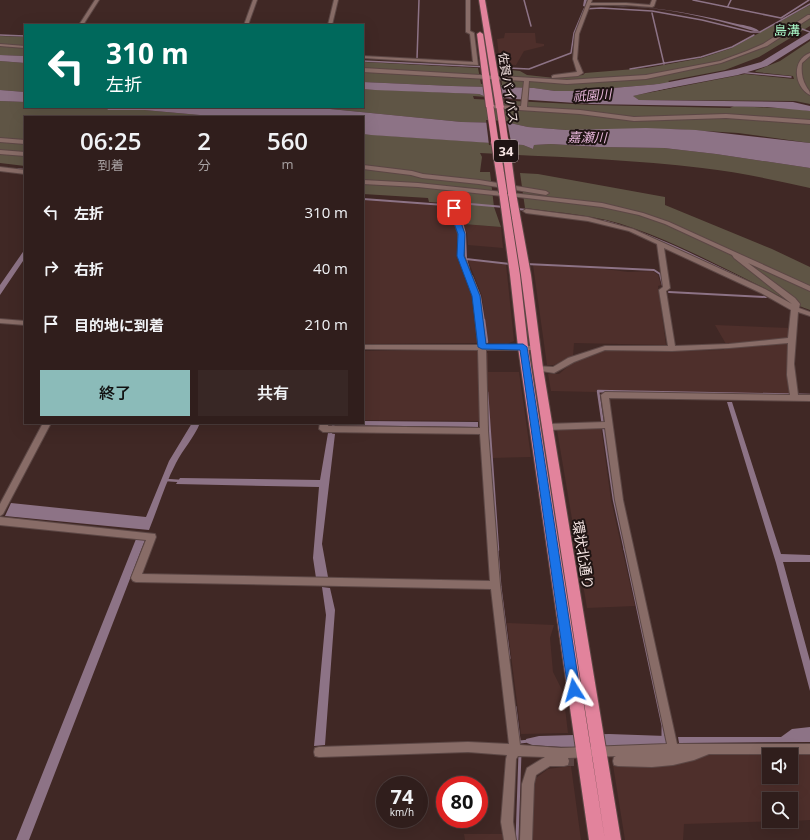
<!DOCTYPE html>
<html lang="ja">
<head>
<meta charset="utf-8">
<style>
  :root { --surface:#301e1c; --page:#382725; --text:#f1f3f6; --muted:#a8a2a3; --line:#4b3c3b; --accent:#8bbbb9 }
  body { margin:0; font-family:"Open Sans","Noto Sans JP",sans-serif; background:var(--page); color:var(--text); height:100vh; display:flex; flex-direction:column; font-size:15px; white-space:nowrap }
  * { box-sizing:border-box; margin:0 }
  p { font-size:13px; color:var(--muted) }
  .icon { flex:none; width:22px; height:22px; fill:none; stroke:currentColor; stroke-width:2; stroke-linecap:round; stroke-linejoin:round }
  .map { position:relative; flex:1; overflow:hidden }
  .details { position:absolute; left:24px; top:116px; width:340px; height:308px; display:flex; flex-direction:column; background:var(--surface); border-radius:0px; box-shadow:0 4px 16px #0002,0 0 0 1px var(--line) }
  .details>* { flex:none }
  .hud { position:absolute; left:24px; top:24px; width:340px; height:84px; border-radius:0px; box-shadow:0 4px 16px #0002,0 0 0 1px var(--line); background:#00695c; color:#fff; overflow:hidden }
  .tools { position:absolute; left:762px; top:748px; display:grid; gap:8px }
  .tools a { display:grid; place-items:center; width:36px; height:36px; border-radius:0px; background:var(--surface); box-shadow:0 4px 16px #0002,0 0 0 1px var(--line); font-size:20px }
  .speed { position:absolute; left:376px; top:776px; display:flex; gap:8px; font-size:20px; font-weight:700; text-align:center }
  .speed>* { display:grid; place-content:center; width:52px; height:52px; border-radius:50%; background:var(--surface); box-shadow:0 4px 16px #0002,0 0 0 1px var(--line); line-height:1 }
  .speed small { font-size:10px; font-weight:400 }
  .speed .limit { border:6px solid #d22; background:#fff; color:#111 }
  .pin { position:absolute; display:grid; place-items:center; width:34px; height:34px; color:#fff; margin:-17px; border-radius:8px; box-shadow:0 2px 6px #0006 }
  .me { position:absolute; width:44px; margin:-22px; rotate:352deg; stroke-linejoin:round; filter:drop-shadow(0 0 3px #0008) }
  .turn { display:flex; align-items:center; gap:14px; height:84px; padding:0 16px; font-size:18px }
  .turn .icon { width:52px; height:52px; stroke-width:2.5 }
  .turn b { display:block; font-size:28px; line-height:34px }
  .eta { display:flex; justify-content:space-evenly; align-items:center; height:68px; text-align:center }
  .eta b { font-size:24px; font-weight:600; line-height:28px }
  .button { display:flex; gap:8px; margin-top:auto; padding:8px 16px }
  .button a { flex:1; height:46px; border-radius:0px; background:var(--accent); color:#111; font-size:16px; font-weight:600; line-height:46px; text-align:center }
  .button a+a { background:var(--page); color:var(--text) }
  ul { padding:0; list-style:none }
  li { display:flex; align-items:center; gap:12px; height:56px; padding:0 16px }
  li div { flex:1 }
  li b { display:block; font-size:15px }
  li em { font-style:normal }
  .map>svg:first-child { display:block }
  .built { fill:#4e2f2b; fill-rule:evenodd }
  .green { fill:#5f5545 }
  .water { fill:#8d7386 }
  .pier { fill:#402825 }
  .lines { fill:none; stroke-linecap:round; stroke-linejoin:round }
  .stream-far3 { stroke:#8d7386; stroke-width:1.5 }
  .stream-far2 { stroke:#8d7386; stroke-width:2 }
  .stream-far1 { stroke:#8d7386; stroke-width:2.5 }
  .stream { stroke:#8d7386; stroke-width:3 }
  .river { fill:#8d7386; fill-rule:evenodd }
  .minor-tunnel { stroke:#5b4442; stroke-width:10; stroke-dasharray:10 5; stroke-linecap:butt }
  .minor-casing { stroke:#5c4745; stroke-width:2 }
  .trunk-casing { stroke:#5c4745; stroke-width:2 }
  .minor { fill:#886c67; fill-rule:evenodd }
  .trunk { fill:#e2839c; fill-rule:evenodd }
  .trunk-bridge-far1-casing { stroke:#5c4745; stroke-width:8; stroke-linecap:butt }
  .trunk-bridge-casing { stroke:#5c4745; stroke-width:10; stroke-linecap:butt }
  .trunk-bridge-far1 { stroke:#e2839c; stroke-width:7 }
  .trunk-bridge { stroke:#e2839c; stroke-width:8 }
  .route { fill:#1a73e8; stroke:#114b97 }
  .labels { text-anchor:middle; stroke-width:4; stroke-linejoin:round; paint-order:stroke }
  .far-street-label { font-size:12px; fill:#f6e5e3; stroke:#1f1413 }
  .far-neighbourhood-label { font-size:13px; fill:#a9f6c7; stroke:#1f1413 }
  .far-water-label { font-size:13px; font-style:italic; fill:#e7b6da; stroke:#1f1413 }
  .shield { fill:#1f1413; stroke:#b6a6a5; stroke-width:1 }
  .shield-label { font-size:13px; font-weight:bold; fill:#f6e5e3 }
  .street-label { font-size:14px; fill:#f6e5e3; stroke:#1f1413 }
</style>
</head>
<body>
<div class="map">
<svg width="810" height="840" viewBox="0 0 810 840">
  <rect width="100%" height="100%" fill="#402825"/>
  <!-- built -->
  <path class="built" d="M505 33H535L536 43 544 44V46L524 51 516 65 500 64 497 39 504 38Z
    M363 200 450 206 458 236V254L473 296 479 343 363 344Z
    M463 224 501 227 503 248 468 245 467 233Z
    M468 260 506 264 514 341 507 344 488 343 482 296Z
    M533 265 605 269 628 272 653 271 658 275 661 285 658 286 666 345 574 343 573 356 554 365H547Z
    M715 325 790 328 791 394 596 390V392L551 391 548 374H559L572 363 604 351H665L724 350 726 344Z
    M476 350 488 353V372H519L531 457 492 458 490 427 479 421 363 420V351Z
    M601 427 611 500 635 606 587 608 557 430Z
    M507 623 554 625 550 638 553 672 563 692 568 733 521 734Z
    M712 754H810V820L791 821V799H769V821H785L684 824 683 840H625L613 765 680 763ZM769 755H791V777H769Z
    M571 766 581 840H530L532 781 548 769Z
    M464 834H504L507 840H465Z"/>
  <!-- green -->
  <path class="green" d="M810 5V26L759 57 725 70 668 81 671 83 578 91H555L534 88 452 86 363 82V62L478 68 481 84 502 85 500 69 520 71 527 75 555 78 583 75 585 73 647 68 702 58 732 48Z
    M0 36 25 37V56L0 55Z
    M810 41V104L795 101 639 100 632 96 745 74 794 79 793 76 756 72 755 71 780 61Z
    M0 61 25 63V92L0 90Z
    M363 89 479 94 486 97 473 96 474 99 593 105 730 108 734 106 797 109 810 111V143L738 133 672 129 566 130 528 127 510 123 462 122 310 107H363Z
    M0 101 25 102V107H105L108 110H144L222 117H25V166L0 163Z
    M363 134 523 145 533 149 534 145 551 144 599 147 664 148 716 154 810 168V188C774 180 738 172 702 168 628 159 554 157 480 153L482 157 480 172H490L494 207 501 227 463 224C455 201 451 204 429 202L428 198 363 194Z
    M520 173 538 174 665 197V205L772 249 810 267V310C792 304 775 293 758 285 718 265 674 242 633 228 598 215 560 213 525 208Z"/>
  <!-- water -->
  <path class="water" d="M584 0H587L586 4 591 5C641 5 685 11 733 23 741 25 754 26 759 31H754C708 17 661 6 613 6 604 6 594 4 586 7L583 6Z
    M0 55 25 56V63L0 61Z
    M363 82 452 86 534 88 555 91H578L671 83 677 86 633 96 639 100 793 102 810 106V111L767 107 591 104 486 97 479 94 375 90 363 89Z
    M0 90 25 92V102L0 101Z
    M84 107H310L462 122 510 123 528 127 566 130 646 128 696 130 810 143V168L716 154 664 148 599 147 551 144 534 145 533 149 523 145 371 135 363 134V117H222L144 110H108L105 107Z
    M25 249V258L0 295V285Z
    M727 402H732L781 554 810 555V562H783L810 661V691L776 563Z
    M363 421 478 422V427L330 425V423H363Z
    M192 423H200C194 438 183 449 176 463 165 484 158 508 149 530L5 516 11 503 146 517 169 461Z
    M328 433 335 434 322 544 328 577 316 578 313 558 319 487 176 484 180 478 320 480Z
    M136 539 145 540 29 840H16Z
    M322 587 330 588 335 610 325 745 314 746 326 615Z
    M810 727V742L679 743 678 737H781L792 729Z
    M609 734 666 736 668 744C622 747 577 749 532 745L527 743 526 739 539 736Z"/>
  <!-- pier -->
  <path class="pier" d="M486 120 507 121 512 147 489 145Z"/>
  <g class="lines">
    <!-- stream-far3 -->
    <path class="stream-far3" d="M524 0 531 26
      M693 0 781 18 809 0
      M728 6 731 0
      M652 13 664 64
      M802 29 810 32
      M0 35 25 36
      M417 59 419 0
      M363 61 529 69 571 53 574 33 584 9 601 8 652 11 702 20 751 32H760L810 4
      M630 69 701 57 732 47 754 35
      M738 72 791 77"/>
    <!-- stream-far2 -->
    <path class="stream-far2" d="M18 169 25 170
      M363 199 458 206 459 203 504 207
      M458 208 465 233 466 259 469 269
      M517 209 528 210
      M604 221C659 236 710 264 761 288
      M466 259 511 264
      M526 264 654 270 660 274 663 286
      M472 276 480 296 484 321
      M669 292 766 297"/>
    <!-- stream-far1 -->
    <path class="stream-far1" d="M484 320 487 342
      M487 392 498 550
      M330 436 334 423
      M166 480 181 481
      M625 550 614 500 598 391 810 395"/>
    <!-- stream -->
    <path class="stream" d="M497 549 500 587 509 658
      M625 549 663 726V738
      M515 707 520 748
      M520 742 529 741
      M517 840 520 753"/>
    <!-- river -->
    <path class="river" d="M810 32V39L767 66 738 75 654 91 649 88 654 85 736 69 761 62Z"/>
    <!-- minor-tunnel -->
    <path class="minor-tunnel" d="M564 761H587"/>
    <defs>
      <path id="minor" d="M95 0H99L83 25H79Z
        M253 0H257L248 25H244Z
        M334 0H338L332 25H328Z
        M466 0H470V31L474 33 478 65 363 58V56L473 62 470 34 466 32Z
        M588 0H592L591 3H626L650 5 652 0H656L654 6 652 7 626 5H590L579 34 577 59 583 73 578 76 552 78V76L554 75 577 72 573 59 575 34Z
        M808 15H810V18L767 46 721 63 646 79 567 84 529 81 527 107 580 110 634 117 726 114 810 120V124L726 118 634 121 580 114 490 108 487 106 488 105 521 106 524 81 363 72V68L567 80 646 75 720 61 747 51 763 44Z
        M0 44 25 46V48L0 46Z
        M810 53V56L802 63C801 71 802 79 806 86 808 90 810 90 810 95 794 87 791 60 810 53Z
        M0 138 25 140V144L0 142Z
        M0 150 25 152V156L0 154Z
        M363 165 412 171 423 174 479 180 546 191 549 193 546 195 479 184 422 178 411 175 363 169Z
        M0 167 25 170V174L0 171Z
        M363 180 418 183 503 192 506 194 503 196 418 187 363 184Z
        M512 193 602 203 643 213 669 222 810 286V291L748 263 795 298 800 304 799 308 810 312V316L798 312 794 364 798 395H810V401L609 398 623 500 677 744H810V754H709L694 760 673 765 652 767 618 766 614 765 613 761 614 757 616 756 568 758 569 761 568 765 564 766H550L536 775 534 784 532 840H520L522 784 527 768 545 757 518 756 516 759 513 822 516 840H504L501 822 506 759 507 755 468 752 319 757 315 756 314 752 315 748 319 747 468 742 509 744 491 589 136 582 133 581 131 578 146 540 0 525V517L155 534 156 537 142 574 490 581 480 434 323 432 319 429 320 423H328V426L480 428 478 350 363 349V345H478L473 295 458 256V234L451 212 454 198 457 196 459 197 460 198 457 212 464 234V256L479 295 485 345 535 346 539 348 535 350H486L488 431 500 585 520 745 561 748 667 744 615 500 605 428 547 430 543 427 547 424 605 422 601 395 605 392 790 395 787 375 788 343 729 348 672 351 605 350 574 362 554 373 535 370 534 368 535 366 553 367 568 358 605 346H668L659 290 663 287 657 244 629 231 588 221 526 213 523 211 526 209 588 217 633 229 765 289 792 304 734 258 732 255 665 224 639 215 602 207 510 196 509 195ZM664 248 761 293 791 310 788 338 729 344 675 346 666 291 670 288Z
        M0 319 25 321V325L0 323Z
        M43 423H51L3 514 0 516V504Z"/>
      <path id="trunk" d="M479 0H485L504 108 500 110 496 108Z
        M480 32 483 34 494 107 490 109 486 107 477 34Z
        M500 190H503L507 192 520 275 528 347 605 840H589L518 347 510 275 499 192Z
        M512 190 516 193 531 275 543 368 621 840H605L533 368 521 275 508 193Z"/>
    </defs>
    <!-- minor casing -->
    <use href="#minor" class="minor-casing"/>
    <!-- trunk casing -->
    <use href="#trunk" class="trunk-casing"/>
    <!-- minor -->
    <use href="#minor" class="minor"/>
    <!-- trunk -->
    <use href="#trunk" class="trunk"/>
    <defs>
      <path id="trunk-bridge-far1" d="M490 107 495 142
        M500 108 505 142"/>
      <path id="trunk-bridge" d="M495 141 503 192
        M505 141 512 193"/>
    </defs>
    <!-- trunk-bridge-far1 casing -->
    <use href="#trunk-bridge-far1" class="trunk-bridge-far1-casing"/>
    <!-- trunk-bridge casing -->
    <use href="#trunk-bridge" class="trunk-bridge-casing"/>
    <!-- trunk-bridge-far1 -->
    <use href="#trunk-bridge-far1" class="trunk-bridge-far1"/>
    <!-- trunk-bridge -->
    <use href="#trunk-bridge" class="trunk-bridge"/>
  </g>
  <!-- route -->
  <path class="route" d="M452 206H457L458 208 457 212 465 234 464 256 480 296 486 344H523L527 347 580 690 578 694 574 696 570 694 568 690 520 350 482 349 478 347 472 296 457 256 458 234 450 212Z"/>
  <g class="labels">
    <!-- far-street labels -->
    <g class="far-street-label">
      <text transform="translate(508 88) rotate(81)" y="4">佐賀バイパス</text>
    </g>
    <!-- far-neighbourhood labels -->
    <g class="far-neighbourhood-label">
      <text x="787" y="35">島溝</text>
    </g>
    <!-- far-water labels -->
    <g class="far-water-label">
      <text transform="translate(592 95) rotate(-4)" y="5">祇園川</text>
      <text transform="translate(587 137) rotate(1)" y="5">嘉瀬川</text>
    </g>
    <!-- shield labels -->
    <rect class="shield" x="494" y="140" width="24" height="22" rx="3"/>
    <g class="shield-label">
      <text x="506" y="156">34</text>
    </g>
    <!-- street labels -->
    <g class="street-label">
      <text transform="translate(583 555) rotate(81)" y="5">環状北通り</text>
    </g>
  </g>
</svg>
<div class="tools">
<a><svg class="icon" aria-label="sound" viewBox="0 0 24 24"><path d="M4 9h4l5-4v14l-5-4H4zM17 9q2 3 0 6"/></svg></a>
<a><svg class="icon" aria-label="search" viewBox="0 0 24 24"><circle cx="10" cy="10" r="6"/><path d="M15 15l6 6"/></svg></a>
</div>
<div class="speed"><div>74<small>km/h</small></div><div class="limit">80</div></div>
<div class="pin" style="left:454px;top:208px;background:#d93025"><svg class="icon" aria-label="arrive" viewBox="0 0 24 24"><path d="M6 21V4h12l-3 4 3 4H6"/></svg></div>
<svg class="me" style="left:574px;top:690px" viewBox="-20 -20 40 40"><path d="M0-17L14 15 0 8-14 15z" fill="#1a73e8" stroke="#fff" stroke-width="4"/></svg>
<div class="hud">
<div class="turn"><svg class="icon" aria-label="left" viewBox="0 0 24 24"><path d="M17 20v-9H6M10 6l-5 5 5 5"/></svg><div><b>310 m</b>左折</div></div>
</div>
<section class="details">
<div class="eta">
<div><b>06:25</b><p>到着</p></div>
<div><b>2</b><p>分</p></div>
<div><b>560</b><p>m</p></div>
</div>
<ul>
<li><svg class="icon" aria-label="left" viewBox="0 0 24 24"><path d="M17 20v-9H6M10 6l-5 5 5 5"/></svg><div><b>左折</b></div><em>310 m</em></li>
<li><svg class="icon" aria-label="right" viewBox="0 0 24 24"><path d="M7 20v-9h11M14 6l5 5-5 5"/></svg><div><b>右折</b></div><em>40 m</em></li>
<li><svg class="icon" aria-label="arrive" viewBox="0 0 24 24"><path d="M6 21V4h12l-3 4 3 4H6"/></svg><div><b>目的地に到着</b></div><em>210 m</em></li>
</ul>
<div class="button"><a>終了</a><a>共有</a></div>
</section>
</div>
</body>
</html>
